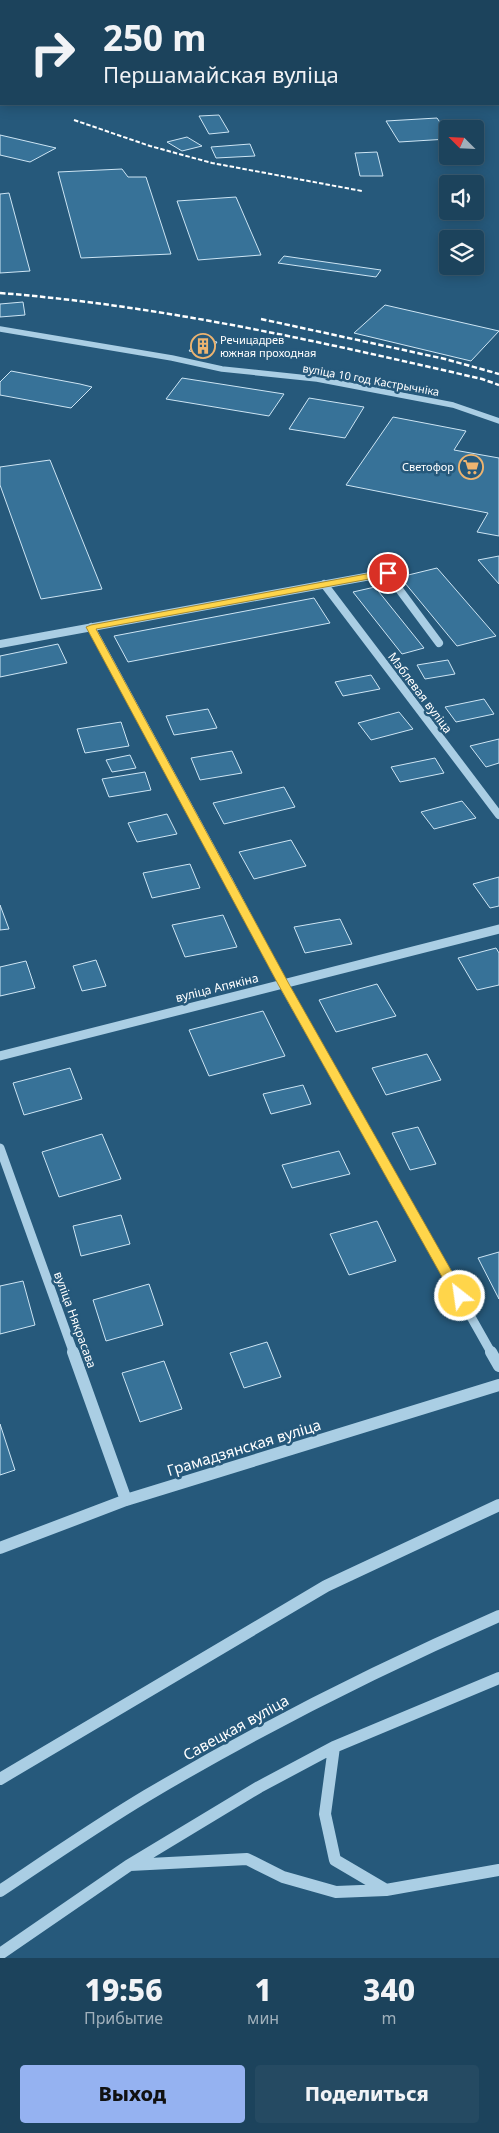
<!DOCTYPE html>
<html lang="ru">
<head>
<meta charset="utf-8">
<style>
  :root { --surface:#1c435c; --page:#254a62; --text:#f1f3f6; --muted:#a0b0bb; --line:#3a5c72; --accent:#95b2f1 }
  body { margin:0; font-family:"Noto Sans",sans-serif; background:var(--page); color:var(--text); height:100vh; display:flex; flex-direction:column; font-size:19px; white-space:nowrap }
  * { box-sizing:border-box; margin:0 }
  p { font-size:16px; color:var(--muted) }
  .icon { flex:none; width:28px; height:28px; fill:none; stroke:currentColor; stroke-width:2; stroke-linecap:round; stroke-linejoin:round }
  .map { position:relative; height:1958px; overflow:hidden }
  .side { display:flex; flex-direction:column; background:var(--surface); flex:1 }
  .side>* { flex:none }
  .banner { position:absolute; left:0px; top:0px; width:500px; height:105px; box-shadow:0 2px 12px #0003,0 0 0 1px var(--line); background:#1c435c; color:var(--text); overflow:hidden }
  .needle { width:32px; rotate:294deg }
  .tools { position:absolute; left:439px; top:120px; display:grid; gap:10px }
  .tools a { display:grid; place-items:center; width:45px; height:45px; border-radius:5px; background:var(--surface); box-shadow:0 2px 12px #0003,0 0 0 1px var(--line); font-size:25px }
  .pin { position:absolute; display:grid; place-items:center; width:42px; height:42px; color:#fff; margin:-21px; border:2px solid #fff; border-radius:50%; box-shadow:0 1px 5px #0007 }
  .me { position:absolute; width:55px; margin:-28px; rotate:330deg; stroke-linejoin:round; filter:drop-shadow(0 0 4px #0008) }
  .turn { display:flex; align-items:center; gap:18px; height:105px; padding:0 20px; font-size:22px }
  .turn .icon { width:65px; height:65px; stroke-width:2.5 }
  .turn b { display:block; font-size:35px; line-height:42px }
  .eta { display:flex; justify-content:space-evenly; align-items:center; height:85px; text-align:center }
  .eta b { font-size:30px; font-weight:800; line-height:35px }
  .primary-button { display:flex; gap:10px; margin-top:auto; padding:10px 20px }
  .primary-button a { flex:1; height:58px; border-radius:5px; background:var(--accent); color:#111; font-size:20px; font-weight:800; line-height:58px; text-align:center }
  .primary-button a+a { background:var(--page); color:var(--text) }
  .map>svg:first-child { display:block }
  .building { fill:#377298; stroke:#cde5f4 }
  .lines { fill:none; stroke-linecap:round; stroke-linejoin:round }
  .minor-far3 { stroke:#aacee4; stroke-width:5.5 }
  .minor-far2 { stroke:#aacee4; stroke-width:8 }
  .minor-far1 { stroke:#aacee4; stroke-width:9 }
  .minor { stroke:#aacee4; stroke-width:12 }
  .rail-far1 { stroke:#fff; stroke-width:2; stroke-dasharray:4.5 2; stroke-linecap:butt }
  .rail { stroke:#fff; stroke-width:2.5; stroke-dasharray:5.5 2.5; stroke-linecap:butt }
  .route { fill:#ffd54a; stroke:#a68a30 }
  .labels { text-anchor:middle; stroke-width:5; stroke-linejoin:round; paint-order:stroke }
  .far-poi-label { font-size:11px; fill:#fff; stroke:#26597b; text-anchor:start }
  .far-street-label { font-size:11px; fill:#fff; stroke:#26597b }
  .street-label { font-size:12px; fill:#fff; stroke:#26597b }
  .near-street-label { font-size:15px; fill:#fff; stroke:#26597b }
</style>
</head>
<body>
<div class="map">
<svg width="499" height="1958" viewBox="0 0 499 1958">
  <rect width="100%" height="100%" fill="#26597b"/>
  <!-- building -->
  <path class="building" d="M219 115 229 132 209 134 199 116Z
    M437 118 448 134V139L399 142 386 121Z
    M0 135 56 148 30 162 0 155Z
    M187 137 202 146 182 151 167 142Z
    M250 144 255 156 216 158 211 147Z
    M377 152 383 176H360L355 153Z
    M122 169 128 177H146L171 254 81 258 58 172Z
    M9 193 30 271 0 273V194Z
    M236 197 261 255 198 260 177 201Z
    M284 256 381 270 376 277 278 263Z
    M23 302 25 315 0 317V304Z
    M385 305 499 331 471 361 354 333Z
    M198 339 217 342 208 354 189 351Z
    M11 371 80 384 92 387 71 408 0 395V382Z
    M182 378 284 394 269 416 166 399Z
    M309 398 364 407 345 438 289 429Z
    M393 417 466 431 454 450 499 458V536L477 532 488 513 346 485Z
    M50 460 102 589 41 599 0 485V467Z
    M499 556V584L478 560Z
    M437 568 496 636 457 646 400 577Z
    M375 587 424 648 402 654 353 592Z
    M314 598 330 623 128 662 114 636Z
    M58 644 67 663 0 677V656Z
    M448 660 455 674 425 679 417 665Z
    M371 675 380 689 343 696 335 682Z
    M484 699 494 714 456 722 445 707Z
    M208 709 217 728 174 735 166 716Z
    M399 712 413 729 371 740 358 723Z
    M121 722 129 746 85 753 77 729Z
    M499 739V763L486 767 470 746Z
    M232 751 242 773 200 780 191 758Z
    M130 755 136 768 112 772 106 760Z
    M435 758 444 773 400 782 391 767Z
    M145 772 151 790 109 797 102 779Z
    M284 787 295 807 224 824 213 803Z
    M462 801 476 818 434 829 421 812Z
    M167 814 177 834 137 842 128 823Z
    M291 840 306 866 254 879 239 852Z
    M190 864 200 888 152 898 143 873Z
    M499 877V906L490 908 473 884Z
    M0 905 9 929 0 930Z
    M223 915 237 947 185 957 172 925Z
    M340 919 352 944 305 953 294 927Z
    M496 948 499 953V985L477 990 458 958Z
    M96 960 106 986 82 991 73 966Z
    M26 961 35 988 0 996V967Z
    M377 984 396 1016 336 1032 319 1000Z
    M263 1011 285 1056 209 1076 189 1030Z
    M427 1054 441 1080 386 1095 372 1068Z
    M70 1068 82 1099 24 1115 13 1083Z
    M303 1085 311 1104 271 1114 263 1094Z
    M418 1127 436 1164 410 1170 392 1133Z
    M102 1134 121 1179 59 1197 42 1152Z
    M339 1151 350 1174 292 1188 282 1165Z
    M121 1215 130 1244 81 1256 73 1226Z
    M377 1221 396 1261 349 1275 330 1234Z
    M499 1252V1299L478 1258Z
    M23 1281 35 1325 0 1334V1286Z
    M149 1284 163 1325 106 1341 93 1300Z
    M267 1342 281 1377 244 1388 230 1353Z
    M164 1361 182 1409 140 1422 122 1373Z
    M0 1424 15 1470 0 1475Z"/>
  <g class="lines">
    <!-- minor-far3 -->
    <path class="minor-far3" d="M0 329 172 358 222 369 317 379 453 405 499 421"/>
    <!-- minor-far2 -->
    <path class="minor-far2" d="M324 584 499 815
      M91 627 229 881
      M0 644 387 573 439 643"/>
    <!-- minor-far1 -->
    <path class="minor-far1" d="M228 880 283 984 492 1354
      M0 1056 499 929
      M0 1148 74 1354"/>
    <!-- minor -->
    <path class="minor" d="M73 1352 126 1500
      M491 1352 499 1366
      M0 1548 126 1500 499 1385
      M334 1747 325 1814 335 1860 386 1890
      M0 1779 326 1586 499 1505
      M130 1865 247 1859 283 1877 336 1892 386 1890 499 1870
      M0 1891C48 1859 96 1826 146 1796 259 1729 378 1669 499 1616
      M0 1954 128 1866 259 1787 334 1747 499 1678"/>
    <!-- rail-far1 -->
    <path class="rail-far1" d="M74 120 150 146 212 163 362 191"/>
    <!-- rail -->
    <path class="rail" d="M0 293C165 306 321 342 482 379L499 385
      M261 319 445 359 499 374"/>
  </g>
  <!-- route -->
  <path class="route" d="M388 570 391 571V575L96 629 289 984 464 1293 466 1296 464 1300 460 1302 455 1300 278 984 86 627 91 625Z"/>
  <!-- icons -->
  <defs>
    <symbol id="building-ring" viewBox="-11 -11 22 22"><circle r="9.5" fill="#26597b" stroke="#edb470" stroke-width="1.5"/><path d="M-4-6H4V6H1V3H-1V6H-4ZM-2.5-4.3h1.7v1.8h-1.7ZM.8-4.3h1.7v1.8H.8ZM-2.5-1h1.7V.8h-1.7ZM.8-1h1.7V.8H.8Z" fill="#edb470"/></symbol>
    <symbol id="supermarket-ring" viewBox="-11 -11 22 22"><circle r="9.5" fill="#26597b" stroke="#edb470" stroke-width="1.5"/><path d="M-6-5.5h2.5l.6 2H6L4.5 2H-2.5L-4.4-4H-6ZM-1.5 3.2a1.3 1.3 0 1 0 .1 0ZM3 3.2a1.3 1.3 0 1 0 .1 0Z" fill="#edb470"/></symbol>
  </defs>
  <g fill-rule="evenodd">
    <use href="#building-ring" x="189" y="332" width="28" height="28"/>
    <use href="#supermarket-ring" x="457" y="453" width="28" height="28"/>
  </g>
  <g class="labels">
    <!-- far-poi labels -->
    <g class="far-poi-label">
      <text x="220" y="344">Речицадрев<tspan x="220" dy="13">южная проходная</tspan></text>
      <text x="454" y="471" text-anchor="end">Светофор</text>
    </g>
    <!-- far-street labels -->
    <g class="far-street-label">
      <text transform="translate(371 380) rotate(10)" y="4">вуліца 10 год Кастрычніка</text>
    </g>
    <!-- street labels -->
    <g class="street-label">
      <text transform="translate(420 693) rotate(53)" y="4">Мэблевая вуліца</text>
      <text transform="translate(217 988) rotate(-14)" y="4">вуліца Апякіна</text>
      <text transform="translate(75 1320) rotate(70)" y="4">вуліца Някрасава</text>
    </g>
    <!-- near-street labels -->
    <g class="near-street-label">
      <text transform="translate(244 1448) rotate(-17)" y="5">Грамадзянская вуліца</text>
      <text transform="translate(236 1728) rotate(-29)" y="5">Савецкая вуліца</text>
    </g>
  </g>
</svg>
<div class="tools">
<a><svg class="needle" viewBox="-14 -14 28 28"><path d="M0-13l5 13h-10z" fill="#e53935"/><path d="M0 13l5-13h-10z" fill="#a0b0bb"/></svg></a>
<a><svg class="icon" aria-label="sound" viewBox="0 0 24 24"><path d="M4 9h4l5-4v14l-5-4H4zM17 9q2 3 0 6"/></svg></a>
<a><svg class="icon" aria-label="layers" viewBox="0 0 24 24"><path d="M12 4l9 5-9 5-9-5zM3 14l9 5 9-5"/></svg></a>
</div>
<div class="pin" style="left:388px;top:573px;background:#d93025"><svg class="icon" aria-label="arrive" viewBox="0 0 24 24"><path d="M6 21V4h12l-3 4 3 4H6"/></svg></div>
<svg class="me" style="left:460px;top:1296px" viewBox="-20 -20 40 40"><circle r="17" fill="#ffd54a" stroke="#fff" stroke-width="3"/><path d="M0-11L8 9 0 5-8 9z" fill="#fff"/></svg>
<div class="banner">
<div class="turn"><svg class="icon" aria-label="right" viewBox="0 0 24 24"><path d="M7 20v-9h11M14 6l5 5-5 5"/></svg><div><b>250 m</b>Першамайская вуліца</div></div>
</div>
</div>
<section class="side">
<div class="eta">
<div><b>19:56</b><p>Прибытие</p></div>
<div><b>1</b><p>мин</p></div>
<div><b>340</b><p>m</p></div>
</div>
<div class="primary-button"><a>Выход</a><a>Поделиться</a></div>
</section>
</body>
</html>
